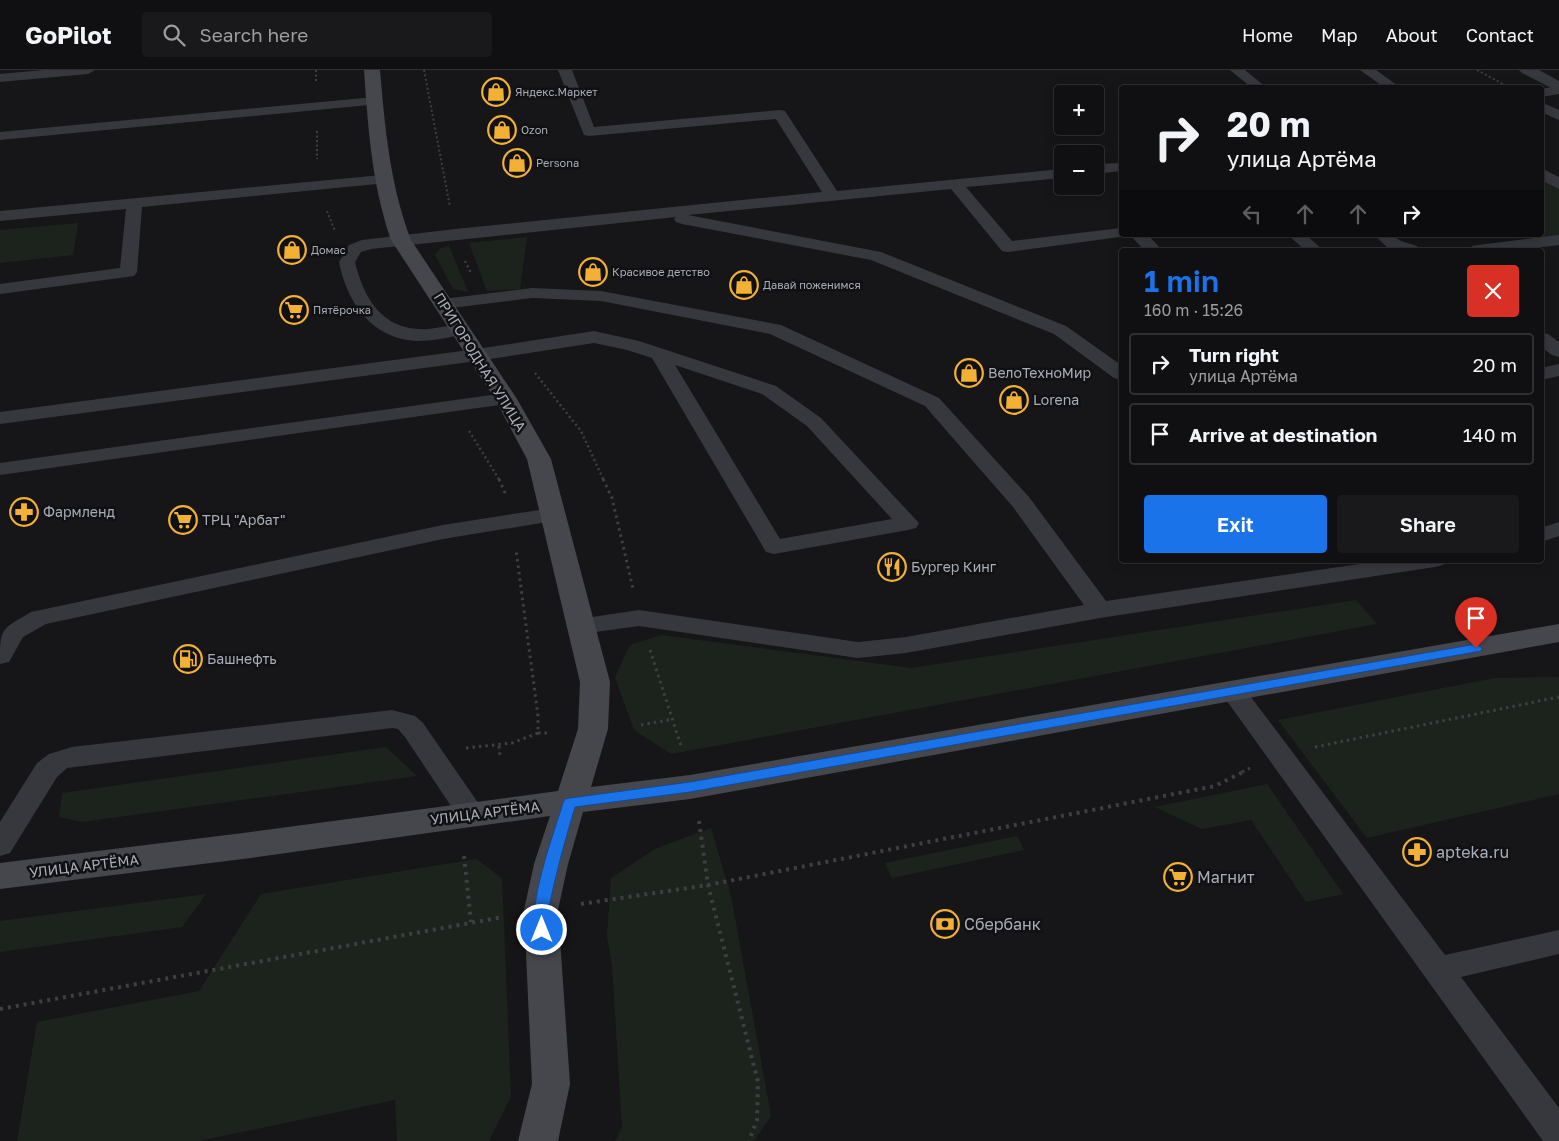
<!DOCTYPE html>
<html lang="en">
<head>
<meta charset="utf-8">
<style>
  :root { --surface:#101012; --page:#19191b; --text:#f1f3f6; --muted:#9c9d9f; --line:#303032; --accent:#1a73e8 }
  body { margin:0; font-family:"Golos Text",sans-serif; background:var(--page); color:var(--text); height:100vh; display:flex; flex-direction:column; font-size:19px; white-space:nowrap }
  * { box-sizing:border-box; margin:0 }
  p { font-size:16px; color:var(--muted) }
  .icon { flex:none; width:28px; height:28px; fill:none; stroke:currentColor; stroke-width:2; stroke-linecap:round; stroke-linejoin:round }
  .map { position:relative; flex:1; overflow:hidden }
  .panel { position:absolute; left:1119px; top:178px; width:425px; height:315px; display:flex; flex-direction:column; background:var(--surface); border-radius:5px; box-shadow:0 2px 12px #0003,0 0 0 1px var(--line) }
  .panel>* { flex:none }
  .guide { position:absolute; left:1119px; top:15px; width:425px; height:152px; border-radius:5px; box-shadow:0 2px 12px #0003,0 0 0 1px var(--line); background:#101012; color:var(--text); overflow:hidden }
  .fabs { position:absolute; left:1054px; top:15px; display:grid; gap:10px }
  .fabs a { display:grid; place-items:center; width:50px; height:50px; border-radius:5px; background:var(--surface); box-shadow:0 2px 12px #0003,0 0 0 1px var(--line); font-size:25px }
  .pin { position:absolute; display:grid; place-items:center; width:42px; height:42px; color:#fff; margin:-51px -21px; border-radius:50% 50% 50% 0; rotate:-45deg; box-shadow:0 0 5px #0007 }
  .pin .icon { rotate:45deg }
  .me { position:absolute; width:55px; margin:-28px; rotate:0deg; stroke-linejoin:round; filter:drop-shadow(0 0 4px #0008) }
  .turn { display:flex; align-items:center; gap:18px; height:105px; padding:0 25px; font-size:22px }
  .turn .icon { width:65px; height:65px; stroke-width:2.5 }
  .turn b { display:block; font-size:35px; line-height:42px }
  .lanes { display:flex; align-items:center; height:48px; padding:0 25px; background:#0003; justify-content:center; gap:25px; direction:ltr }
  .lanes .off { opacity:.35 }
  .round { display:grid; place-items:center; flex:none; width:52px; height:52px; border-radius:5px; background:var(--page) }
  .overview { display:flex; align-items:center; justify-content:space-between; height:85px; padding:0 25px }
  h1 { font-size:30px; font-weight:600; line-height:38px; color:var(--accent) }
  .button { display:flex; gap:10px; margin-top:auto; padding:10px 25px }
  .button a { flex:1; height:58px; border-radius:5px; background:var(--accent); color:#fff; font-size:20px; font-weight:600; line-height:58px; text-align:center }
  .button a+a { background:var(--page); color:var(--text) }
  ul { padding:0; list-style:none }
  li { display:flex; align-items:center; gap:15px; height:62px; margin:0 10px 8px; padding:0 15px; border:2px solid var(--line); border-radius:5px }
  li div { flex:1 }
  li b { display:block; font-size:19px }
  li em { font-style:normal }
  header { display:flex; align-items:center; gap:30px; box-sizing:border-box; height:70px; padding:0 25px; background:var(--surface); border-bottom:1px solid var(--line) }
  header strong { font-size:24px }
  nav { display:flex; gap:28px; margin-inline-start:auto; font-size:18px }
  .search { width:350px; height:45px; background:var(--page); display:flex; align-items:center; gap:12px; box-sizing:border-box; padding:0 18px; border-radius:5px; color:var(--muted); font-size:19px }
  .map>svg:first-child { display:block }
  .green { fill:#1c231d }
  .lines { fill:none; stroke-linecap:round; stroke-linejoin:round }
  .path-far3 { stroke:#3d3f44; stroke-width:2; stroke-dasharray:2 2.5; stroke-linecap:butt }
  .path-far2 { stroke:#3d3f44; stroke-width:2.5; stroke-dasharray:2 3; stroke-linecap:butt }
  .path-far1 { stroke:#3d3f44; stroke-width:3; stroke-dasharray:2.5 4; stroke-linecap:butt }
  .path { stroke:#3d3f44; stroke-width:4; stroke-dasharray:3 5; stroke-linecap:butt }
  .lane { fill:#37383d; fill-rule:evenodd }
  .street { fill:#37383d; fill-rule:evenodd }
  .secondary { fill:#45474d; fill-rule:evenodd }
  .route { fill:#1a73e8; stroke:#114b97 }
  .labels { text-anchor:middle; stroke-width:5; stroke-linejoin:round; paint-order:stroke }
  .far-poi-label { font-size:11px; fill:#a8adb8; stroke:#111113; text-anchor:start }
  .street-label { font-size:14px; fill:#a8adb8; stroke:#111113 }
  .poi-label { font-size:14px; fill:#a8adb8; stroke:#111113; text-anchor:start }
  .near-poi-label { font-size:16px; fill:#a8adb8; stroke:#111113; text-anchor:start }
</style>
</head>
<body>
<header>
<strong>GoPilot</strong>
<div class="search"><svg class="icon" aria-label="search" viewBox="0 0 24 24"><circle cx="10" cy="10" r="6"/><path d="M15 15l6 6"/></svg>Search here</div>
<nav><a>Home</a><a>Map</a><a>About</a><a>Contact</a></nav>
</header>
<div class="map">
<svg width="1559" height="1071" viewBox="0 0 1559 1071">
  <rect width="100%" height="100%" fill="#161618"/>
  <!-- green -->
  <path class="green" d="M1541 108 1559 119V168L1544 171 1537 165H1541Z
    M78 153 73 185 0 193V160Z
    M527 167 520 219 487 221 469 173Z
    M449 176 468 222 453 219 435 185 439 179Z
    M1356 530 1377 554 671 684 634 660 615 607 630 575 661 565 911 598Z
    M1559 607V724L1367 768 1278 650 1495 608Z
    M386 677 417 706 82 752 59 747 62 723Z
    M1267 714 1343 824 1306 832 1251 750 1202 759 1155 737Z
    M711 758 731 826 771 1046 754 1071H615L622 1057 612 895 607 866 611 808 655 779Z
    M1017 766 1024 780 892 808 885 793Z
    M476 789 502 808 511 1026 489 1071H397L395 1030 199 1071H17L37 952 199 921 261 824Z
    M206 824 182 857 0 882V851Z"/>
  <g class="lines">
    <!-- path-far3 -->
    <path class="path-far3" d="M316 0V12
      M424 0 450 137
      M1477 0 1503 14
      M317 61V89
      M327 141 335 161"/>
    <!-- path-far2 -->
    <path class="path-far2" d="M465 191 471 203
      M535 303 581 361 604 411
      M469 361 500 411"/>
    <!-- path-far1 -->
    <path class="path-far1" d="M499 409 506 425
      M603 409 612 428 633 519
      M650 580 682 679
      M641 655 673 649
      M538 663H549
      M499 676 500 687
      M1315 677 1559 627
      M466 678 512 673 538 663V646L516 480
      M1242 702 1250 698"/>
    <!-- path -->
    <path class="path" d="M699 751 708 815 758 1012 757 1050 749 1071
      M464 786 471 852
      M581 834 708 815 1215 716 1245 701
      M0 939 503 847"/>
    <!-- lane -->
    <path class="lane" d="M44 0H95L88 4 0 12V4Z
      M558 0H572L594 57 780 40 785 41 837 121 1062 99V108L966 117 1012 171 1121 158V165H1128L1127 166 1008 182 1002 181 951 119 688 145 881 182 1066 256 1121 295V310L1114 308 1054 264 871 190 682 154 676 152 674 149 676 147 371 179 361 182 355 192C364 230 384 262 428 259 441 258 454 253 466 256L469 260 466 264 460 265C446 268 432 271 417 271 372 269 347 233 339 192L349 175 362 170 455 159 822 122 776 49 589 66 584 65Z
      M1230 0H1245L1267 18H1252Z
      M1360 0H1376L1401 18H1385Z
      M1559 16V24L1541 27V19Z
      M375 27 380 28 382 31 380 34 0 70V62Z
      M1541 32 1559 40V50L1541 42Z
      M1121 93V101L1095 104V94Z
      M1541 98 1559 107V119L1541 110Z
      M382 105 387 107 390 110 387 113 142 137 137 202 134 206 0 224V214L120 198 126 139 0 151V141Z
      M1130 165H1148L1162 180H1144Z
      M1288 165H1306L1323 180H1305Z
      M1374 165H1392L1401 171 1417 176 1419 180 1389 179Z
      M1559 165V175L1518 180H1470L1472 176 1478 175Z
      M532 218 601 221 781 255 939 328 1029 427 1106 531 1387 490H1446L1443 495 1435 497 1100 548 906 583 858 588 639 556 581 564 572 562 569 556 572 550 639 540 858 572 906 567 1084 535 1013 437 925 336 770 264 601 231 532 228 443 239 437 238 434 234 437 230 443 229Z
      M594 261 639 271 776 316 821 348 919 453 916 458 908 460 774 484 766 482 652 288 627 280 594 273 477 291 0 354V342L477 279ZM675 295 762 324 807 356 892 449 780 469Z
      M1541 263 1548 264 1559 272V287L1552 285 1541 277Z
      M1559 294V306L1541 310V298Z
      M506 323 513 325 516 329 513 333 0 405V393Z
      M552 438 560 440 563 445 560 450 443 469 46 554 23 567 9 592 0 594C0 558 0 560 31 542L443 455Z
      M1559 452V466L1541 472V458Z
      M1233 612 1242 615 1445 885 1559 860V884L1461 907 1559 1038V1071H1543L1224 627 1220 621 1224 615Z
      M392 640 415 646 423 653 481 737 485 744 481 751 471 755 461 751 405 667 398 659 392 658 67 698 57 707 10 783 0 786V752L37 693 49 684 72 677Z"/>
    <!-- street -->
    <path class="street" d="M1519 0H1539L1559 11V22L1522 3Z"/>
    <!-- secondary -->
    <path class="secondary" d="M364 0H380C385 58 390 115 411 170L517 329 551 389 610 612 608 659 591 717 690 705 1559 554V572L690 729 583 742 568 794 558 840 570 1014 558 1071H518L532 1014 524 840 534 794 550 746 243 789 0 819V793L243 763 558 721 578 659 580 612 527 389 495 329 391 170C372 115 368 58 364 0Z"/>
  </g>
  <!-- route -->
  <path class="route" d="M1476 574 1482 578 1481 581 690 722 575 737C565 770 556 803 549 837 547 846 552 855 548 864L542 866 537 864C525 840 555 760 563 733L565 729 570 728 690 712Z"/>
  <!-- icons -->
  <defs>
    <symbol id="shop-ring" viewBox="-11 -11 22 22"><circle r="9.5" fill="#111113" stroke="#f2b134" stroke-width="1.5"/><path d="M-5-2.5h2.3a2.7 3.5 0 0 1 5.4 0H5L5.5 6h-11ZM-1.5-2.5h3a1.5 2.3 0 0 0-3 0Z" fill="#f2b134"/></symbol>
    <symbol id="supermarket-ring" viewBox="-11 -11 22 22"><circle r="9.5" fill="#111113" stroke="#f2b134" stroke-width="1.5"/><path d="M-6-5.5h2.5l.6 2H6L4.5 2H-2.5L-4.4-4H-6ZM-1.5 3.2a1.3 1.3 0 1 0 .1 0ZM3 3.2a1.3 1.3 0 1 0 .1 0Z" fill="#f2b134"/></symbol>
    <symbol id="pharmacy-ring" viewBox="-11 -11 22 22"><circle r="9.5" fill="#111113" stroke="#f2b134" stroke-width="1.5"/><path d="M-2-6h4v4h4v4h-4v4h-4v-4h-4v-4h4Z" fill="#f2b134"/></symbol>
    <symbol id="restaurant-ring" viewBox="-11 -11 22 22"><circle r="9.5" fill="#111113" stroke="#f2b134" stroke-width="1.5"/><path d="M-5-6h1v4h1v-4h1v4h1v-4h1v5L-1.5 .5V6h-2V.5L-5-1ZM5-6V6H3V1.5H1.5Q1.5-4 5-6Z" fill="#f2b134"/></symbol>
    <symbol id="fuel-ring" viewBox="-11 -11 22 22"><circle r="9.5" fill="#111113" stroke="#f2b134" stroke-width="1.5"/><path d="M-5.5-6h7V0h2V4h1.3V-2.5L3-4.5l.8-.8L6-3V5H2.5V1h-1V6h-7ZM-4.2-4.7v3.2H.2V-4.7Z" fill="#f2b134"/></symbol>
    <symbol id="bank-ring" viewBox="-11 -11 22 22"><circle r="9.5" fill="#111113" stroke="#f2b134" stroke-width="1.5"/><path d="M-6-4H6V4H-6ZM0-2.3a2.3 2.3 0 1 0 0 4.6a2.3 2.3 0 1 0 0-4.6Z" fill="#f2b134"/></symbol>
  </defs>
  <g fill-rule="evenodd">
    <use href="#shop-ring" x="480" y="6" width="32" height="32"/>
    <use href="#shop-ring" x="486" y="44" width="32" height="32"/>
    <use href="#shop-ring" x="501" y="77" width="32" height="32"/>
    <use href="#shop-ring" x="276" y="164" width="32" height="32"/>
    <use href="#shop-ring" x="577" y="186" width="32" height="32"/>
    <use href="#shop-ring" x="728" y="199" width="32" height="32"/>
    <use href="#supermarket-ring" x="278" y="224" width="32" height="32"/>
    <use href="#shop-ring" x="953" y="287" width="32" height="32"/>
    <use href="#shop-ring" x="998" y="314" width="32" height="32"/>
    <use href="#pharmacy-ring" x="8" y="426" width="32" height="32"/>
    <use href="#supermarket-ring" x="167" y="434" width="32" height="32"/>
    <use href="#restaurant-ring" x="876" y="481" width="32" height="32"/>
    <use href="#fuel-ring" x="172" y="573" width="32" height="32"/>
    <use href="#pharmacy-ring" x="1401" y="766" width="32" height="32"/>
    <use href="#supermarket-ring" x="1162" y="791" width="32" height="32"/>
    <use href="#bank-ring" x="929" y="838" width="32" height="32"/>
  </g>
  <g class="labels">
    <!-- far-poi labels -->
    <g class="far-poi-label">
      <text x="515" y="26">Яндекс.Маркет</text>
      <text x="521" y="64">Ozon</text>
      <text x="536" y="97">Persona</text>
      <text x="311" y="184">Домас</text>
      <text x="612" y="206">Красивое детство</text>
      <text x="763" y="219">Давай поженимся</text>
      <text x="313" y="244">Пятёрочка</text>
    </g>
    <!-- street labels -->
    <g class="street-label">
      <text transform="translate(480 292) rotate(58)" y="5">ПРИГОРОДНАЯ УЛИЦА</text>
      <text transform="translate(485 743) rotate(-7)" y="5">УЛИЦА АРТЁМА</text>
      <text transform="translate(84 796) rotate(-7)" y="5">УЛИЦА АРТЁМА</text>
    </g>
    <!-- poi labels -->
    <g class="poi-label">
      <text x="988" y="308">ВелоТехноМир</text>
      <text x="1033" y="335">Lorena</text>
      <text x="43" y="447">Фармленд</text>
      <text x="202" y="455">ТРЦ "Арбат"</text>
      <text x="911" y="502">Бургер Кинг</text>
      <text x="207" y="594">Башнефть</text>
    </g>
    <!-- near-poi labels -->
    <g class="near-poi-label">
      <text x="1436" y="788">apteka.ru</text>
      <text x="1197" y="813">Магнит</text>
      <text x="964" y="860">Сбербанк</text>
    </g>
  </g>
</svg>
<div class="fabs">
<a>+</a>
<a>−</a>
</div>
<div class="pin" style="left:1476px;top:578px;background:#d93025"><svg class="icon" aria-label="arrive" viewBox="0 0 24 24"><path d="M6 21V4h12l-3 4 3 4H6"/></svg></div>
<svg class="me" style="left:542px;top:860px" viewBox="-20 -20 40 40"><circle r="17" fill="#1a73e8" stroke="#fff" stroke-width="3"/><path d="M0-11L8 9 0 5-8 9z" fill="#fff"/></svg>
<div class="guide">
<div class="turn"><svg class="icon" aria-label="right" viewBox="0 0 24 24"><path d="M7 20v-9h11M14 6l5 5-5 5"/></svg><div><b>20 m</b>улица Артёма</div></div>
<div class="lanes"><svg class="icon off" aria-label="left" viewBox="0 0 24 24"><path d="M17 20v-9H6M10 6l-5 5 5 5"/></svg><svg class="icon off" aria-label="ahead" viewBox="0 0 24 24"><path d="M12 20V5M6 11l6-6 6 6"/></svg><svg class="icon off" aria-label="ahead" viewBox="0 0 24 24"><path d="M12 20V5M6 11l6-6 6 6"/></svg><svg class="icon" aria-label="right" viewBox="0 0 24 24"><path d="M7 20v-9h11M14 6l5 5-5 5"/></svg></div>
</div>
<section class="panel">
<div class="overview"><div><h1>1 min</h1><p>160 m · 15:26</p></div><a class="round" style="background:#d93025;color:#fff"><svg class="icon" aria-label="close" viewBox="0 0 24 24"><path d="M6 6l12 12M18 6L6 18"/></svg></a></div>
<ul>
<li><svg class="icon" aria-label="right" viewBox="0 0 24 24"><path d="M7 20v-9h11M14 6l5 5-5 5"/></svg><div><b>Turn right</b><p>улица Артёма</p></div><em>20 m</em></li>
<li><svg class="icon" aria-label="arrive" viewBox="0 0 24 24"><path d="M6 21V4h12l-3 4 3 4H6"/></svg><div><b>Arrive at destination</b></div><em>140 m</em></li>
</ul>
<div class="button"><a>Exit</a><a>Share</a></div>
</section>
</div>
</body>
</html>
